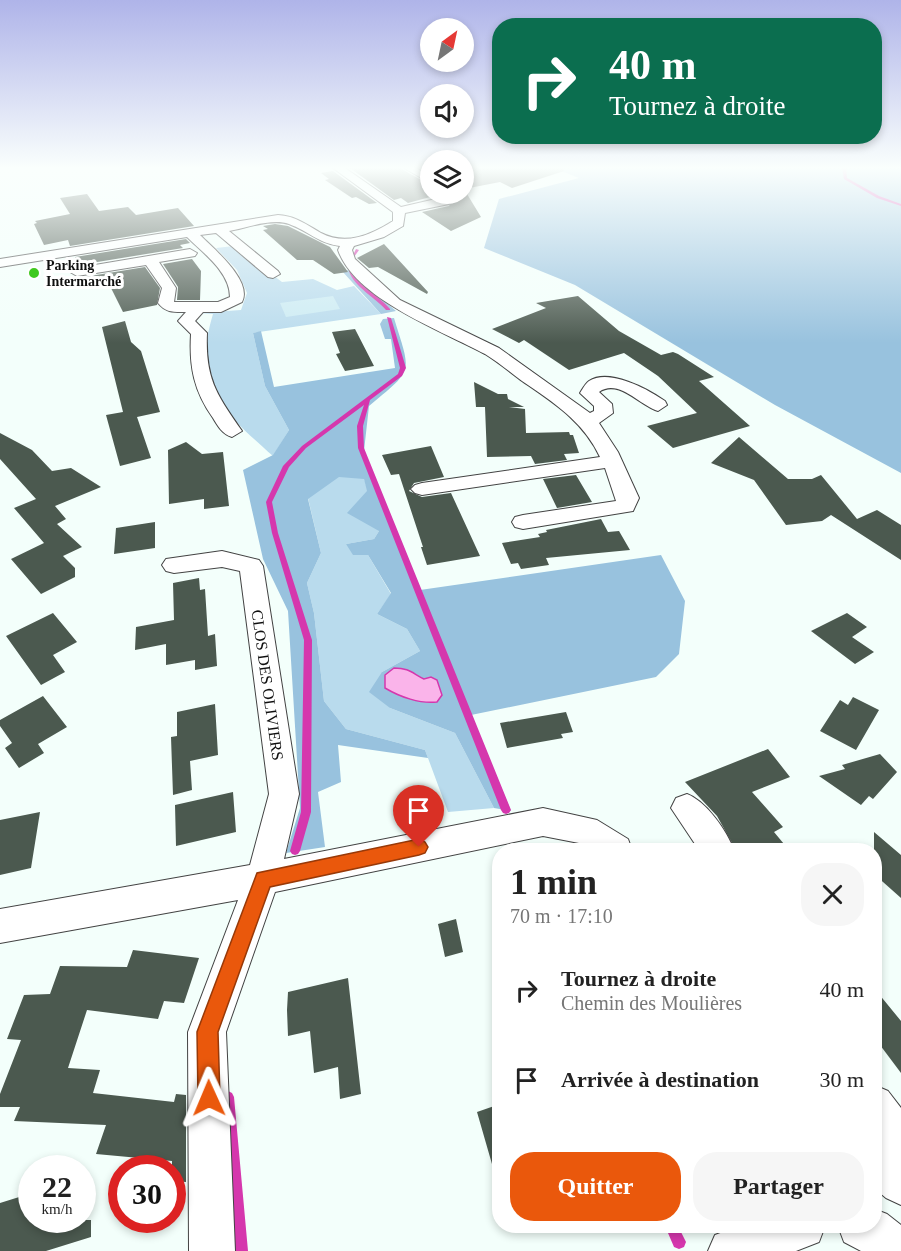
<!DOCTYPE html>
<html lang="fr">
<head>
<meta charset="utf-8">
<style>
  :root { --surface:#fff; --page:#f6f6f6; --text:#222; --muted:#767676; --accent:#ea580c }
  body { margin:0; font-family:"Times New Roman",serif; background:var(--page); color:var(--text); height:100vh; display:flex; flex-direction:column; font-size:22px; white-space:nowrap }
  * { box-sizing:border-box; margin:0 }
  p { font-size:20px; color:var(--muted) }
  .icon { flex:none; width:33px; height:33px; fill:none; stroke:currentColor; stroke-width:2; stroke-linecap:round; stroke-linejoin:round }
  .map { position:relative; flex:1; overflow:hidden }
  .details { position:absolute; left:492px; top:843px; width:390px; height:390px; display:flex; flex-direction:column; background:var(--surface); border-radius:24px; box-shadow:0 3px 9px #0003 }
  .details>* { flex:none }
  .guide { position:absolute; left:492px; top:18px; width:390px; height:126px; border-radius:24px; box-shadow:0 3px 9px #0003; background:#0b6e4f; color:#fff; overflow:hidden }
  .needle { width:39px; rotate:33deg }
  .tools { position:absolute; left:420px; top:18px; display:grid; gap:12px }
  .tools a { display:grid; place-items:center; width:54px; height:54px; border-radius:50%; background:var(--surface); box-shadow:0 3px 9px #0003; font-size:30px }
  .speed { position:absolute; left:18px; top:1155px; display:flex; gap:12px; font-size:30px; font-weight:700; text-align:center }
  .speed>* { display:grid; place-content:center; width:78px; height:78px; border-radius:50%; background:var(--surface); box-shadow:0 3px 9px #0003; line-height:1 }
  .speed small { font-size:15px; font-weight:400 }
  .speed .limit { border:9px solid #d22; background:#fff; color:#111 }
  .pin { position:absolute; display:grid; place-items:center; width:51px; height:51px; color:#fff; margin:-62px -26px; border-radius:50% 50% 50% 0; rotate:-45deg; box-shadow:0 0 6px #0007 }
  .pin .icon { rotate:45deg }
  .me { position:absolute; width:66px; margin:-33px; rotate:359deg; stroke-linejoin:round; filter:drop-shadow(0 0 4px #0008) }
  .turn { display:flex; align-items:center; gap:21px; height:126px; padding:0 18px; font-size:27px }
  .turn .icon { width:78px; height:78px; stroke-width:2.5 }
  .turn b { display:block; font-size:42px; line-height:51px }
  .round { display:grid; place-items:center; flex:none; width:63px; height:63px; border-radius:24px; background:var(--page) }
  .headline { display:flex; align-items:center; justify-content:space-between; height:102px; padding:0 18px }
  h1 { font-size:36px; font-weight:700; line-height:45px }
  .button { display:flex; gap:12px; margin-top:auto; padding:12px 18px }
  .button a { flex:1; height:69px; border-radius:24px; background:var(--accent); color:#fff; font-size:24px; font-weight:700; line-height:69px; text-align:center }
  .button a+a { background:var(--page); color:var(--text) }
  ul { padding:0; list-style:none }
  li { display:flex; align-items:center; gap:18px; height:90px; padding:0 18px }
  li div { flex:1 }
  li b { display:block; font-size:22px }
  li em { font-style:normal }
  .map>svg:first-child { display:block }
  .green { fill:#b9dbed }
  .forest { fill:#98c2de }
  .pitch { fill:#ccebf3 }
  .water { fill:#fab4ea; stroke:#d537ad; stroke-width:1.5 }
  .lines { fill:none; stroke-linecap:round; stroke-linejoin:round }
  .stream { fill:#d537ad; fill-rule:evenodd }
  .building { fill:#4b594f }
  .street-casing { stroke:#434343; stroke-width:2 }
  .street { fill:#fff; fill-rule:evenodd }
  .route { fill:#ea580c; stroke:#983908; stroke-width:1.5 }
  .poi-dot { fill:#3fc91f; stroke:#fff; stroke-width:2 }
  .labels { text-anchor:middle; stroke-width:6; stroke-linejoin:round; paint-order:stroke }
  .far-poi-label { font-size:14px; font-weight:bold; fill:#101010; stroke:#fff; text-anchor:start }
  .street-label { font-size:16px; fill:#101010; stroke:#fff }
</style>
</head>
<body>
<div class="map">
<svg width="901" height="1251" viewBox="0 0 901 1251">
  <rect width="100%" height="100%" fill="#f3fffb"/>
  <!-- green -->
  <path class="green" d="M234 246 282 282 313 279 337 290 354 286 381 314 253 333 265 386 289 430 273 456C222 410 191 387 213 314L199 313 241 310 247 293 237 270 216 248Z
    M339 476 364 478 379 531 374 539 346 544 368 555 391 594 377 614 407 629 420 651 382 672 390 708 455 733 494 808 448 812 425 750 346 729 324 701 314 613 307 583 321 553 308 498Z"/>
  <!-- forest -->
  <path class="forest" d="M554 168H901V473L775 405 575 285 484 248 499 199 579 178Z
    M348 270 396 311 381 314 342 271Z
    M394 318C411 374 415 368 369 406L364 451 420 590 661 555 685 601 679 654 656 677 471 715 511 811 494 808 455 733 390 708 369 692 382 672 420 651 407 629 377 614 391 593 368 555H353L346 544 374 539 379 531 347 513 367 491 364 479 339 477 308 499 321 553 307 583 314 613 324 701 346 729 425 750 428 758 338 745 341 782 318 792 325 847 286 853 300 808 288 611 263 559 243 470 273 455 289 430 265 386 253 333 261 331 274 387 395 368 391 339H385L380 324 383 319Z"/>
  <!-- pitch -->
  <path class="pitch" d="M333 296 340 309 286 317 280 303Z"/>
  <!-- water -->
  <path class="water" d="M394 668C409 668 412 673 424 679L431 677 437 680 442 695 437 702C420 704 400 697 385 688V675Z"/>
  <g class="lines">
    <!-- stream -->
    <path class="stream" d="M842 168H846L847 178 879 196 901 204V206L877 198 844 179Z
      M356 249 359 250 354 257H352Z
      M349 271H351C362 287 378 295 390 309V310H386C375 297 354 287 349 271Z
      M387 317 391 318 406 368 402 376 370 400 363 426 364 448 511 810 509 813 506 814 503 813 501 810 358 448 357 426 364 405 306 448 289 467 272 502 278 533 312 640 311 812 300 851 298 854 295 855 292 854 290 851 301 812 304 640 272 533 266 502 283 466 302 446 398 374 400 368Z
      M228 1091 232 1093 234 1097 248 1251H234L222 1097 224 1093Z
      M665 1226H678L686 1242 684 1247 679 1249 674 1247Z"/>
  </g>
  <!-- building -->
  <path class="building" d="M350 168H400L430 185V194H441L408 203 401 198 394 200Z
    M464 168H563L564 171 512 188 500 182 464 189 481 217 451 231 422 212 449 206 456 194H464Z
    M333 171 377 203 369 204 356 197 352 198 325 180 329 179 321 173Z
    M87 194 99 211 128 207 136 215 178 208 194 226 70 246 68 240 44 245 34 224 37 223 35 221 70 214 60 198Z
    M275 224 288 226 330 247 348 272 334 274 313 260H297L263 230 268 229 263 226Z
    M186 239 190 243 180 245 183 248 79 265 75 257Z
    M384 244 428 292 427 294 378 267 369 268 357 258Z
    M192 259 201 271 200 300H177L178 287 163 264Z
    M145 267 160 288 157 305 123 312 107 280 87 284 84 277Z
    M578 296 619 331 661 355 673 352 678 354 714 377 699 381 750 426 673 448 647 426 697 413 658 376 624 353 569 370 524 340 519 343 492 329 546 308 536 303Z
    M125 321 131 342 141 351 160 412 137 417 151 458 120 466 106 415 123 412 102 327Z
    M355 329 374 366 345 371 336 354 340 353 332 332Z
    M474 382 498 394H507L508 399 524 407H509L525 409 526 433 569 432 570 435H573L579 453 564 454 567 460 535 464 531 456 487 457 485 407H476Z
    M0 433 32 450 52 471 71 468 101 487 55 506 66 519 57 524 82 547 63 556 75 568V577L41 594 11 559 44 543 14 508 36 499 0 459Z
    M739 437 788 479H812L821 475 857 519 877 510 901 525V560L831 515 822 521 786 525 754 480 711 463Z
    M186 442 202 454 223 452 229 506 204 509V499L169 504 168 450Z
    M431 446 444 477 414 483 409 491 422 497 451 493 480 556 427 565 421 547H423L399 474 391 475 382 455Z
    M576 475 592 502 557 508 543 479Z
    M601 519 608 532 619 531 630 550 546 558 549 565 521 569 518 563 511 564 502 543 540 537 538 534 547 532 546 530Z
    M155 522V548L114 554 116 528Z
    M199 578 200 590 205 589 208 636 215 634 217 666 195 670V660L166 665V644L135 650 136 627 174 620 173 583Z
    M53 613 77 642 53 655 65 672 41 685 6 636Z
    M847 613 867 627 852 637 874 652 855 664 811 631Z
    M43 696 67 727 38 744 44 753 19 768 5 748 12 743 0 726V720Z
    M853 697 879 710 856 750 820 731 840 700 848 705Z
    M215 704 218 755 190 761 192 790 173 795 171 737 177 736V712Z
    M566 712 573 732 561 734 563 738 507 748 500 723Z
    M768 749 790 777 752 792 783 827 774 832 789 850H736L717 816 685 782Z
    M880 754 897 772 873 799 869 796 861 805 819 776 845 769 842 765Z
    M233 792 236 832 176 846 175 805Z
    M40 812 31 868 0 875V820Z
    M874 832 901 855V898L874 874Z
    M456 919 463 952 445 957 438 924Z
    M133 950 199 958 184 1003 164 1001 158 1019 87 1010 68 1068 100 1070 93 1093 174 1102 176 1094 186 1095V1182L172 1181V1161L96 1154 106 1125 14 1121 20 1107H0V1094L21 1040 7 1039 24 995 50 994 60 966 127 967Z
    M348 978 361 1094 340 1099 338 1067 314 1073 310 1031 288 1036 287 1010 288 992Z
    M874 988 901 1021V1073L874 1037Z
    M500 1104V1170L494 1171 477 1112Z
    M32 1193V1220H91V1237L46 1251H0V1203Z"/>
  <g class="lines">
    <defs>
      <path id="street" d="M333 168H345L401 207 440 198 443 194H454L449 204 405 213 403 226 384 237 354 246 352 250 355 259 400 300 499 348 590 413 594 411V406L580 393C582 390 585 384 589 381 609 368 648 389 665 401L667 405 658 411C640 406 619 378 599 392L612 404 613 413 599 423 618 452 639 498 633 511 523 529 515 527 512 522 515 517 523 515 616 501 605 468 422 495 415 493 411 489 415 485 422 483 600 457C583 421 554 403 522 381 510 372 498 362 485 354 442 331 355 299 338 250L340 246C320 244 308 231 289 224 272 218 246 228 229 231L278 271 280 274 273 278 268 277 216 233 200 235C214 249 253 281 242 302L221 312H203L195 321 207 333C205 379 217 395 242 431L232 437C222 434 218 426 213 418 194 391 189 367 191 334L178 321 186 312C174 312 166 313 158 303L162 288 146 265 77 276 70 272 77 268 190 249 197 253 195 256 159 262 176 288 174 302H218L230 297C230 272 203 253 187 237L0 267V259L278 215C296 216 307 225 321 233 346 246 371 235 393 221V212Z
        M404 168H416L430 176V183Z
        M222 551 259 560 263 566 299 794 284 859 543 808 597 820 628 839 632 850H590L579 843 543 836 275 892 226 1032 235 1251H189L188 1032 238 900 0 943V909L250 865 269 794 240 571 222 567 174 573 166 571 162 565 166 559Z
        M687 794C706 801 727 831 734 850H699L671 808 676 798Z
        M874 1085 888 1091 901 1108V1205L886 1198 874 1188Z
        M874 1209 887 1214 901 1225V1251H861L844 1242 838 1226H874Z
        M739 1226H825L819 1242 796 1251H708L715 1235Z"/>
    </defs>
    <!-- street casing -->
    <use href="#street" class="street-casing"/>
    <!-- street -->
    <use href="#street" class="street"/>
  </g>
  <!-- sky -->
  <linearGradient id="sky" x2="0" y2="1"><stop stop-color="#afb4e9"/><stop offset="0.49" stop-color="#fafffd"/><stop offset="1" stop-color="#fafffd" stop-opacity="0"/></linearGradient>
  <rect width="901" height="343" fill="url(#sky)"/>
  <!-- route -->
  <path class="route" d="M419 839 425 842 428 847 425 853 419 855 270 887 218 1032 220 1098 216 1106 209 1109 201 1106 198 1098 197 1032 257 873Z"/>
  <!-- markers -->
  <circle class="poi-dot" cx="34" cy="273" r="6"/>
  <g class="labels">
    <!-- far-poi labels -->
    <g class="far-poi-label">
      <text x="46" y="270">Parking<tspan x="46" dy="16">Intermarché</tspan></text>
    </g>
    <!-- street labels -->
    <g class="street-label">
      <text transform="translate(268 685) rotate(82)" y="6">CLOS DES OLIVIERS</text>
    </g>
  </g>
</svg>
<div class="tools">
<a><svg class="needle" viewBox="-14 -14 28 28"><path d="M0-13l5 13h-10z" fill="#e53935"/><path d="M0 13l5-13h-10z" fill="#767676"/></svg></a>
<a><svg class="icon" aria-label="sound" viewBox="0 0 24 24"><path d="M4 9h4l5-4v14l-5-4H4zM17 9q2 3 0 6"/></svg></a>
<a><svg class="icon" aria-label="layers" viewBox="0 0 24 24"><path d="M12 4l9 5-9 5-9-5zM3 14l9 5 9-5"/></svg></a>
</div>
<div class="speed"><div>22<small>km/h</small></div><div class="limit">30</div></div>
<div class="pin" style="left:419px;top:847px;background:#d93025"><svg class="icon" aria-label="arrive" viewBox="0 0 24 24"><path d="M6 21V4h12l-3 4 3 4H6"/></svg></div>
<svg class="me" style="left:209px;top:1098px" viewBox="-20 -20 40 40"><path d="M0-17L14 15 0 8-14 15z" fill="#ea580c" stroke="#fff" stroke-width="4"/></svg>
<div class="guide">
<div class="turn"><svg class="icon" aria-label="right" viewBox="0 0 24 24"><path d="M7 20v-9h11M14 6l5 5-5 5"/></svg><div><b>40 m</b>Tournez à droite</div></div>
</div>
<section class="details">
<div class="headline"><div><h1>1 min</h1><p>70 m · 17:10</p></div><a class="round"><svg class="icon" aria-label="close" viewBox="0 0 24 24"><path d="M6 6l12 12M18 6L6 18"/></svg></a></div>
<ul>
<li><svg class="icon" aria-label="right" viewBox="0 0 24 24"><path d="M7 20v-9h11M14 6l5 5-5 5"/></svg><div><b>Tournez à droite</b><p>Chemin des Moulières</p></div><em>40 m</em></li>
<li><svg class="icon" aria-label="arrive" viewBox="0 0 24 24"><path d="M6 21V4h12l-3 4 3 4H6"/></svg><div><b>Arrivée à destination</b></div><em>30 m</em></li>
</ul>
<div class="button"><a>Quitter</a><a>Partager</a></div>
</section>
</div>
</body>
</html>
